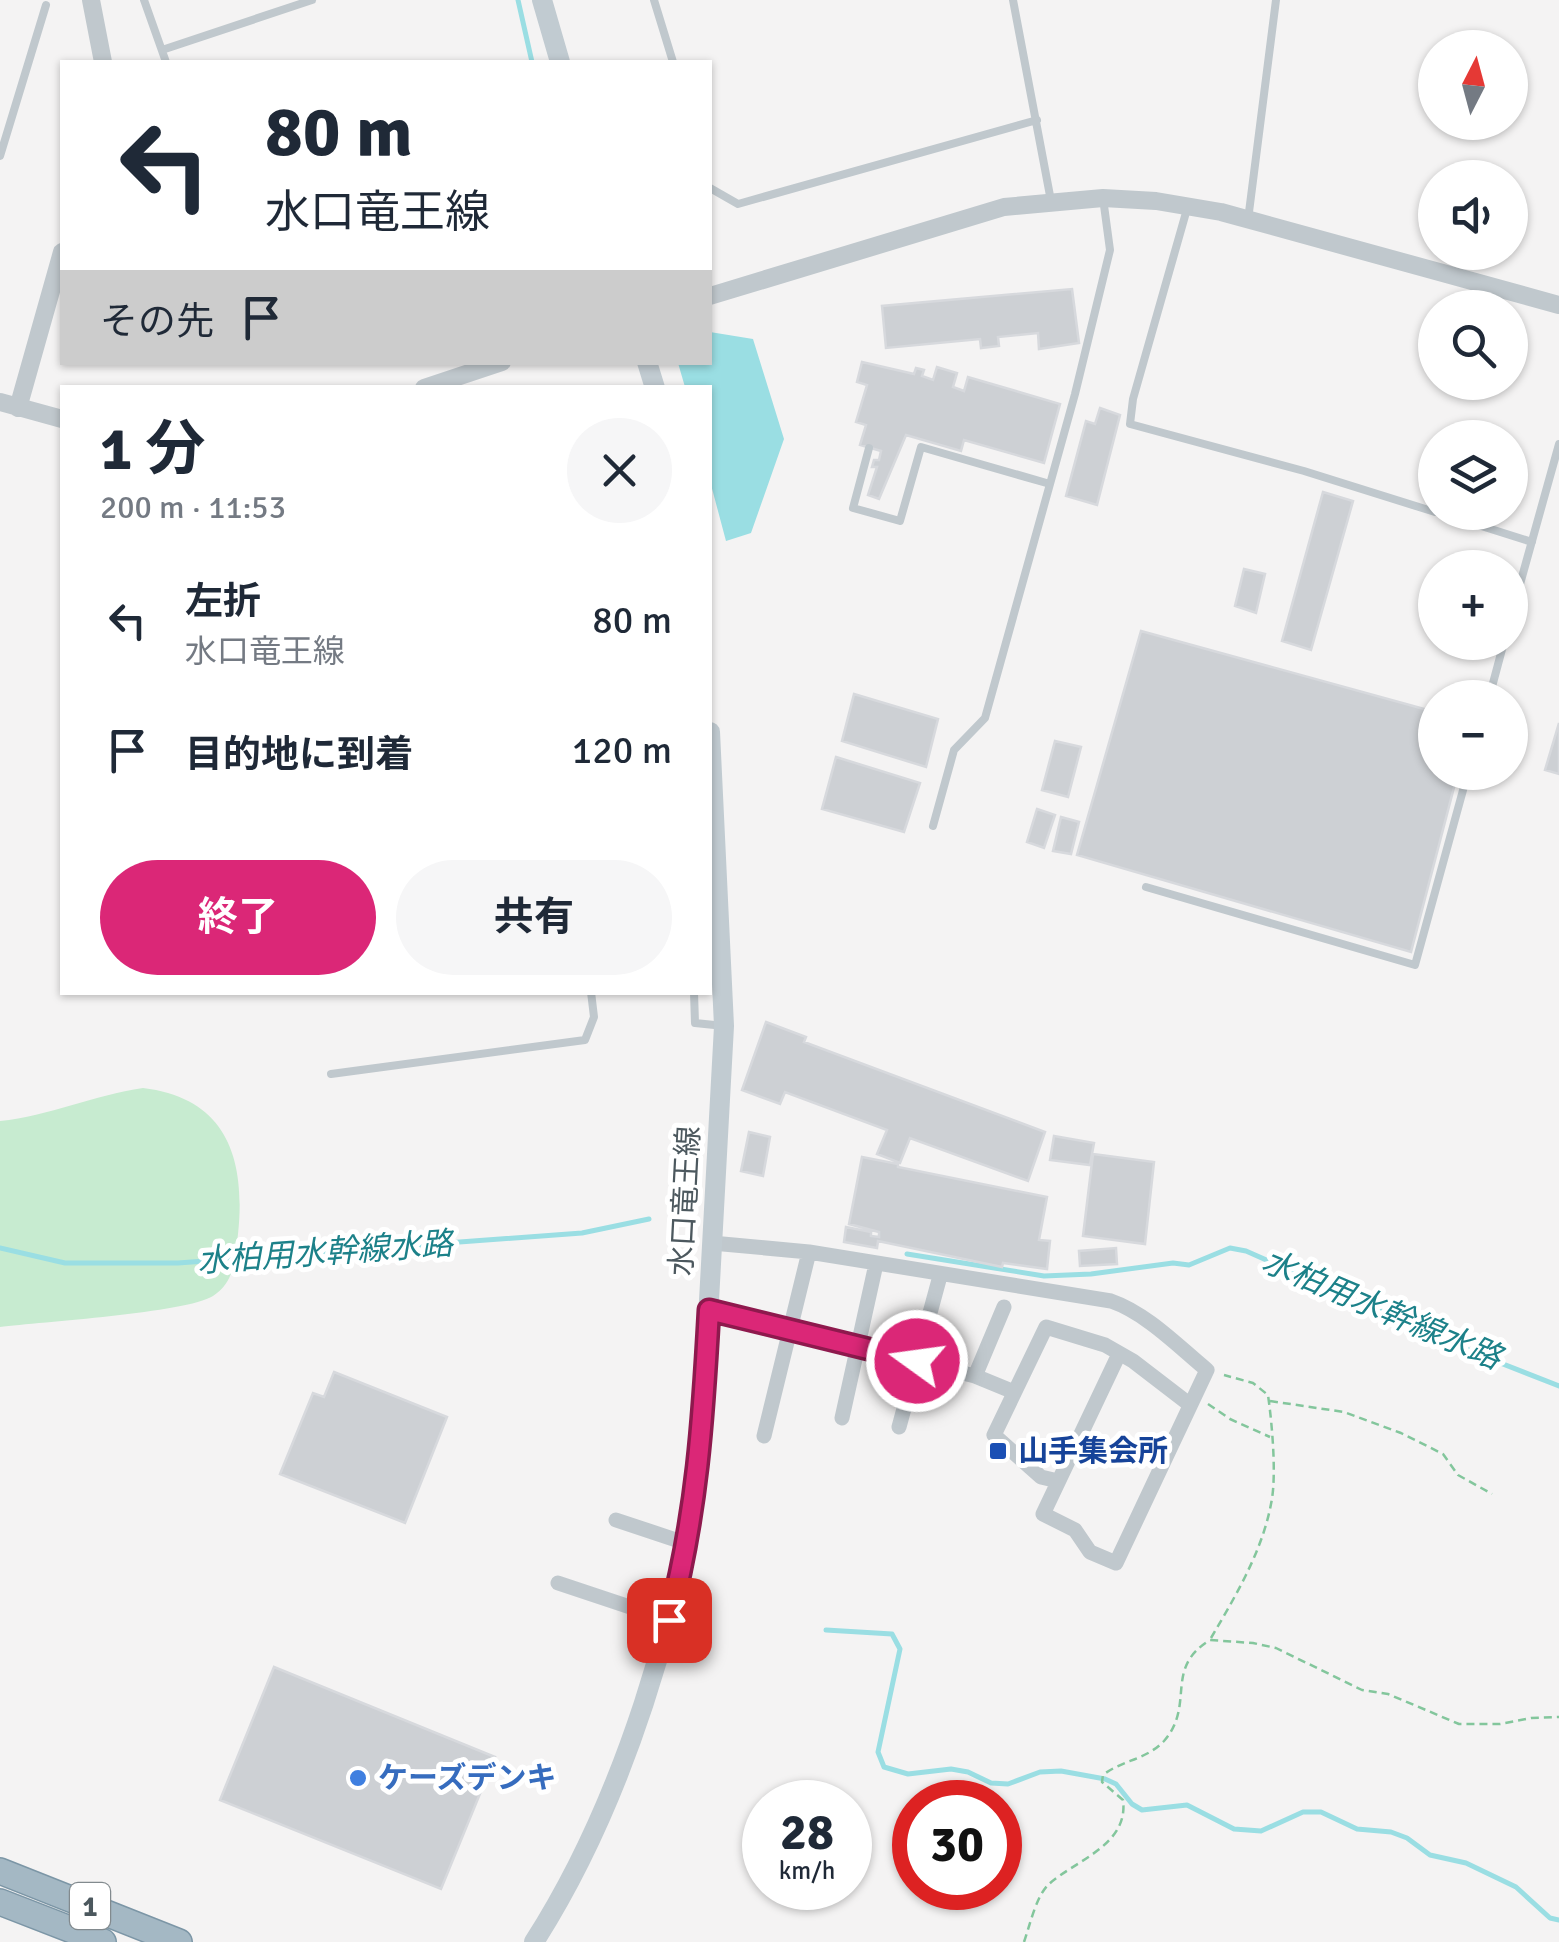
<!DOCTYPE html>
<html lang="ja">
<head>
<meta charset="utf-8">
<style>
  :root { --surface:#fff; --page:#f6f6f7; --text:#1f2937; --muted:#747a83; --accent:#db2777 }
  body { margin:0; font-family:Signika,"Noto Sans JP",sans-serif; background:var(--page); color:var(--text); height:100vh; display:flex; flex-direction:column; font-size:38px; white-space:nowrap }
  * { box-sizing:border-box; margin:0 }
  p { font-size:32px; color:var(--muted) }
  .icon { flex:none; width:55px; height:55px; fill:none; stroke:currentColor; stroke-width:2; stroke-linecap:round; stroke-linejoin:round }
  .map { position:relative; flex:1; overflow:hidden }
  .details { position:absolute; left:60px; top:385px; width:652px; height:610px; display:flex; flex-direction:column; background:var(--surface); border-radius:0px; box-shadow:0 2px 8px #0004 }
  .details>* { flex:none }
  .banner { position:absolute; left:60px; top:60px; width:652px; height:305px; border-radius:0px; box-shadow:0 2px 8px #0004; background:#fff; color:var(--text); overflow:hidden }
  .needle { width:65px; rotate:6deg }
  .tools { position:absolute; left:1418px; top:30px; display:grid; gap:20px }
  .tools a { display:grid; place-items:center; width:110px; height:110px; border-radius:50%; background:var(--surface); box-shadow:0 2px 8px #0004; font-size:50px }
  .speed { position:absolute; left:742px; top:1780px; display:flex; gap:20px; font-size:50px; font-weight:700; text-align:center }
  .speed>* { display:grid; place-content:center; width:130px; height:130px; border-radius:50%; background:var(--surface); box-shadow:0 2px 8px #0004; line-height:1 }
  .speed small { font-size:25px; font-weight:400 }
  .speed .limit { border:15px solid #d22; background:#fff; color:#111 }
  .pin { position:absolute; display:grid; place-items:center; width:85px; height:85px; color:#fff; margin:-42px; border-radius:20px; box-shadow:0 5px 15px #0006 }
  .me { position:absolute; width:110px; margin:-55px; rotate:284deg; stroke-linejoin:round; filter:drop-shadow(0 0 8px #0008) }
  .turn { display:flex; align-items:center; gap:35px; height:210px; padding:0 40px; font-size:45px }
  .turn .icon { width:130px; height:130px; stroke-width:2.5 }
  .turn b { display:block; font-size:70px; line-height:85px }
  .then { display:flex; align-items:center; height:95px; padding:0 40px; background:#0003; gap:20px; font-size:38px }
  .round { display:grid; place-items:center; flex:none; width:105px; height:105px; border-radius:52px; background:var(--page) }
  .headline { display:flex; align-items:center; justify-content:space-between; height:170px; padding:0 40px }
  h1 { font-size:60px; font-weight:700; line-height:75px }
  .action { display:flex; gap:20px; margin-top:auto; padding:20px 40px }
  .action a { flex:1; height:115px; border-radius:60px; background:var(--accent); color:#fff; font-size:40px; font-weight:700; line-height:115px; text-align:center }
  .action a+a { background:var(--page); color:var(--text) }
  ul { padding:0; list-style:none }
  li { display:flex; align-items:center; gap:30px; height:130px; padding:0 40px }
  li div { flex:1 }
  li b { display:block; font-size:38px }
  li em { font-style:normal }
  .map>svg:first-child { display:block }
  .green { fill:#c7ebd0 }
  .water { fill:#9adee3 }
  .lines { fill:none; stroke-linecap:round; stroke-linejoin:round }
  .stream { stroke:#9adee3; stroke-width:5 }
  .building { fill:#cdd0d4; stroke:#d7d9dd; stroke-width:2.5 }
  .trunk-casing { stroke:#7c96a6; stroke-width:28 }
  .path { stroke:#83c69c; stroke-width:2.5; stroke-dasharray:8 5; stroke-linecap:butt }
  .service { stroke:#c0c8cd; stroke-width:8 }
  .minor { stroke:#c0c8cd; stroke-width:15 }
  .tertiary { stroke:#c0c8cd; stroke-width:18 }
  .secondary { stroke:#c1cbd1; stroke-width:20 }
  .trunk { stroke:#a4b8c4; stroke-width:25 }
  .route-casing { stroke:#8e194d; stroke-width:25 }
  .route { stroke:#db2777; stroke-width:18 }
  .transit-dot { fill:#1a4fb4; stroke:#fff; stroke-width:4 }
  .shop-dot { fill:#3f7fe0; stroke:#fff; stroke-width:4 }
  .labels { text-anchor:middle; stroke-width:10; stroke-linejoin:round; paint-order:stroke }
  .shield { fill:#fff; stroke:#828a8e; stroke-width:2.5 }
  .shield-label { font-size:28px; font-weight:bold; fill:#4c585e }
  .street-label { font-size:30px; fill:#4c585e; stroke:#fff }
  .transit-label { font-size:30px; font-weight:bold; fill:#164399; stroke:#fff; text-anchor:start }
  .shop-label { font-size:30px; font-weight:bold; fill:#366cbe; stroke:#fff; text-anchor:start }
  .water-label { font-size:32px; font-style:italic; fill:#1c8189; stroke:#fff }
</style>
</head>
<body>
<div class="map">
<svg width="1559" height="1942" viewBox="0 0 1559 1942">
  <rect width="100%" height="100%" fill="#f4f3f3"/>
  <!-- green -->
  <path class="green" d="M143 1088C227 1098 246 1159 238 1234 235 1258 235 1282 213 1296 186 1313 40 1322 0 1327V1121C49 1116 94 1095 143 1088Z"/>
  <!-- water -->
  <path class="water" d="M710 332 753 339 784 439 751 533 726 541 710 481V388L685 387 678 363 710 362Z"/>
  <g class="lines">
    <!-- stream -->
    <path class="stream" d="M518 0 532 62
      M0 1248 65 1263H178L582 1233 649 1219
      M907 1254 1044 1276 1091 1274 1173 1263 1189 1265 1230 1248 1246 1251 1480 1355 1559 1386
      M826 1630 892 1634 900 1649 878 1752 884 1767 908 1774 951 1769 968 1772 991 1783 1008 1784 1040 1772 1061 1771 1105 1779 1116 1784 1132 1804 1142 1810 1187 1805 1234 1829 1261 1831 1303 1812H1321L1357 1829 1391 1832 1407 1838 1430 1855 1466 1863 1516 1887 1550 1918 1559 1920"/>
  </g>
  <!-- building -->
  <path class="building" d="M1072 289 1079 343 1039 349 1038 333 998 337 999 346 981 348 980 339 886 348 882 306Z
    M862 362 914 374 916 368 924 370 922 376 933 380 937 367 957 373 953 387 964 391 968 377 1060 404 1044 463 964 440 961 451 906 435 879 499 868 495 877 467H872L874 460H879L881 451 860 445 866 425 856 422 867 385 857 382Z
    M1100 408 1120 415 1097 505 1066 496 1086 421 1095 424Z
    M1323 492 1353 501 1311 650 1282 641Z
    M1244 569 1265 574 1256 613 1235 606Z
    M1141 631 1435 712V772H1458L1411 952 1077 855Z
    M854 694 938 719 926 767 842 741Z
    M1559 723V774L1545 770Z
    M1055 741 1081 747 1068 797 1042 790Z
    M836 757 920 783 904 832 822 809Z
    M1037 809 1055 815 1044 848 1027 842Z
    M1061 817 1079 822 1071 854 1053 851Z
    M766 1022 806 1037 804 1042 1045 1132 1028 1181 910 1138 900 1163 877 1154 887 1130 785 1092 780 1104 742 1090Z
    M749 1132 770 1137 763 1176 741 1171Z
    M1054 1136 1094 1143 1090 1165 1050 1160Z
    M1093 1154 1154 1162 1145 1244 1083 1236Z
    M862 1157 898 1164V1167L1047 1197 1039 1240 1050 1241 1047 1269 1003 1263 1002 1267 878 1241 877 1248 844 1242 846 1227 871 1232V1236L879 1237V1232L849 1224Z
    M1116 1248 1117 1264 1080 1266 1079 1251Z
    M334 1372 447 1417 405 1523 280 1474 313 1393 324 1397Z
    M274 1667 495 1757 441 1889 220 1800Z"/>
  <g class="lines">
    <defs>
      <path id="trunk" d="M0 1871 179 1942
        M0 1902 103 1942"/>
    </defs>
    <!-- trunk casing -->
    <use href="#trunk" class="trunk-casing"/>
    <!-- path -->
    <path class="path" d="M1270 1401 1344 1412 1401 1433 1443 1454 1458 1475 1492 1494
      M1208 1404 1230 1419 1270 1437
      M1211 1638C1235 1597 1262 1552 1271 1504 1277 1477 1272 1423 1268 1395L1253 1383 1224 1375
      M1024 1942C1030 1925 1036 1896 1049 1884 1076 1860 1129 1845 1123 1800L1102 1782 1103 1775C1122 1760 1146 1760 1164 1741 1196 1704 1163 1669 1210 1640L1253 1643 1276 1648 1362 1690 1388 1694 1459 1724H1500L1531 1718 1559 1717"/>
    <!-- service -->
    <path class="service" d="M144 0 166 62
      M654 0 673 62
      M1013 0 1051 201
      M162 50 312 0
      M0 156 46 5
      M710 188 738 204 1037 120
      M1187 209 1133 399 1130 424 1304 471 1435 512
      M1248 220 1276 0
      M869 448 853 508 900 521 921 447 1050 484
      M1437 512 1532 542
      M1510 620 1559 444
      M1489 698 1504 642
      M933 826 954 750 985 718 1075 394 1110 250 1103 198
      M1146 887 1415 965 1468 772
      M694 992 695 1023 724 1026
      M331 1074 585 1040 594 1017 591 992"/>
    <!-- minor -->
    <path class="minor" d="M712 1243 809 1252 1111 1301C1146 1313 1178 1346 1207 1370L1116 1563 1090 1552 1075 1530 1043 1514 1119 1354
      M709 1311 975 1376 1014 1392
      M975 1376 1004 1307
      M842 1418 876 1264
      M899 1427 940 1276
      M764 1436 809 1252
      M1058 1481 1041 1477 994 1435 1046 1327 1105 1345 1133 1361 1189 1404
      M616 1520 688 1544
      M558 1583 669 1620"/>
    <!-- tertiary -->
    <path class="tertiary" d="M91 0 103 62
      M710 296 1004 207 1103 198 1156 201 1221 212 1559 305
      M424 388 502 362
      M0 402 62 419
      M18 408 62 252"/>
    <!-- secondary -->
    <path class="secondary" d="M542 0 560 62
      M647 362 655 388
      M534 1942C623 1803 682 1610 701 1447L724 1026 710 732"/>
    <!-- trunk -->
    <use href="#trunk" class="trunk"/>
  </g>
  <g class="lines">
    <defs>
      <path id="route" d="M669 1620C697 1513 703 1420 709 1310L917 1361"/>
    </defs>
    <!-- route casing -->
    <use href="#route" class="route-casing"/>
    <!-- route -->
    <use href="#route" class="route"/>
  </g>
  <!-- markers -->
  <rect class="transit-dot" x="988" y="1441" width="20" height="20" rx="5"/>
  <circle class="shop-dot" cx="358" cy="1778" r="10"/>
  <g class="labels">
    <!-- shield labels -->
    <rect class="shield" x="70" y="1883" width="40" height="46" rx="8"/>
    <g class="shield-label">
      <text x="90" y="1916">1</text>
    </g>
    <!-- street labels -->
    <g class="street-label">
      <text transform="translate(685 1201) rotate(-87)" y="10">水口竜王線</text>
    </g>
    <!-- transit labels -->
    <g class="transit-label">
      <text x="1018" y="1461">山手集会所</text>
    </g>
    <!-- shop labels -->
    <g class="shop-label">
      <text x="378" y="1788">ケーズデンキ</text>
    </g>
    <!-- water labels -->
    <g class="water-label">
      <text transform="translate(325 1252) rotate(-4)" y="11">水柏用水幹線水路</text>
      <text transform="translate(1382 1309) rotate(23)" y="11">水柏用水幹線水路</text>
    </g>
  </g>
</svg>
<div class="tools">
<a><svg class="needle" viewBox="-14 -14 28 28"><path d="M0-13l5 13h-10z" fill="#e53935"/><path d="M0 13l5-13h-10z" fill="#747a83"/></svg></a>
<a><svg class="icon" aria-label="sound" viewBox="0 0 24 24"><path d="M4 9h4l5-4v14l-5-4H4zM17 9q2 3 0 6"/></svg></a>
<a><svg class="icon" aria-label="search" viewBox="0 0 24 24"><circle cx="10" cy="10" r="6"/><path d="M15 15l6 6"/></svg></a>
<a><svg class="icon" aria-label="layers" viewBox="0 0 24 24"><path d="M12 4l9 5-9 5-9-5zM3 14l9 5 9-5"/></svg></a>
<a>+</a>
<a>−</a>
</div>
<div class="speed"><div>28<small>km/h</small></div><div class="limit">30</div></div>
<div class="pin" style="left:669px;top:1620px;background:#d93025"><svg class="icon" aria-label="arrive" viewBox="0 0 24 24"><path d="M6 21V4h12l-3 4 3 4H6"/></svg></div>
<svg class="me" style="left:917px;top:1361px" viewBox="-20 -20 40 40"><circle r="17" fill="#db2777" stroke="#fff" stroke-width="3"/><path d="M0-11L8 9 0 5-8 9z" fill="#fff"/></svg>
<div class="banner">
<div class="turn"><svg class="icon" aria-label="left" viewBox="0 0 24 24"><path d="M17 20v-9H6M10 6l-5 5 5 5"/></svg><div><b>80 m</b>水口竜王線</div></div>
<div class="then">その先<svg class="icon" aria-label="arrive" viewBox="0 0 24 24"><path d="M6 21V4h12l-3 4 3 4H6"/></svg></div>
</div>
<section class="details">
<div class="headline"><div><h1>1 分</h1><p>200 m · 11:53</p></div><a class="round"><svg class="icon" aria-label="close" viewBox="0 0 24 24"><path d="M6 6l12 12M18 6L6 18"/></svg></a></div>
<ul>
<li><svg class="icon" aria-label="left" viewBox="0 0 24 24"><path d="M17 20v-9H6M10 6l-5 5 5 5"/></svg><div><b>左折</b><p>水口竜王線</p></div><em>80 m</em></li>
<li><svg class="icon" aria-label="arrive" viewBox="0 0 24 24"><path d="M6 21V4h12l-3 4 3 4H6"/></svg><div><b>目的地に到着</b></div><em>120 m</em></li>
</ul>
<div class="action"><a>終了</a><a>共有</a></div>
</section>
</div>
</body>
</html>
